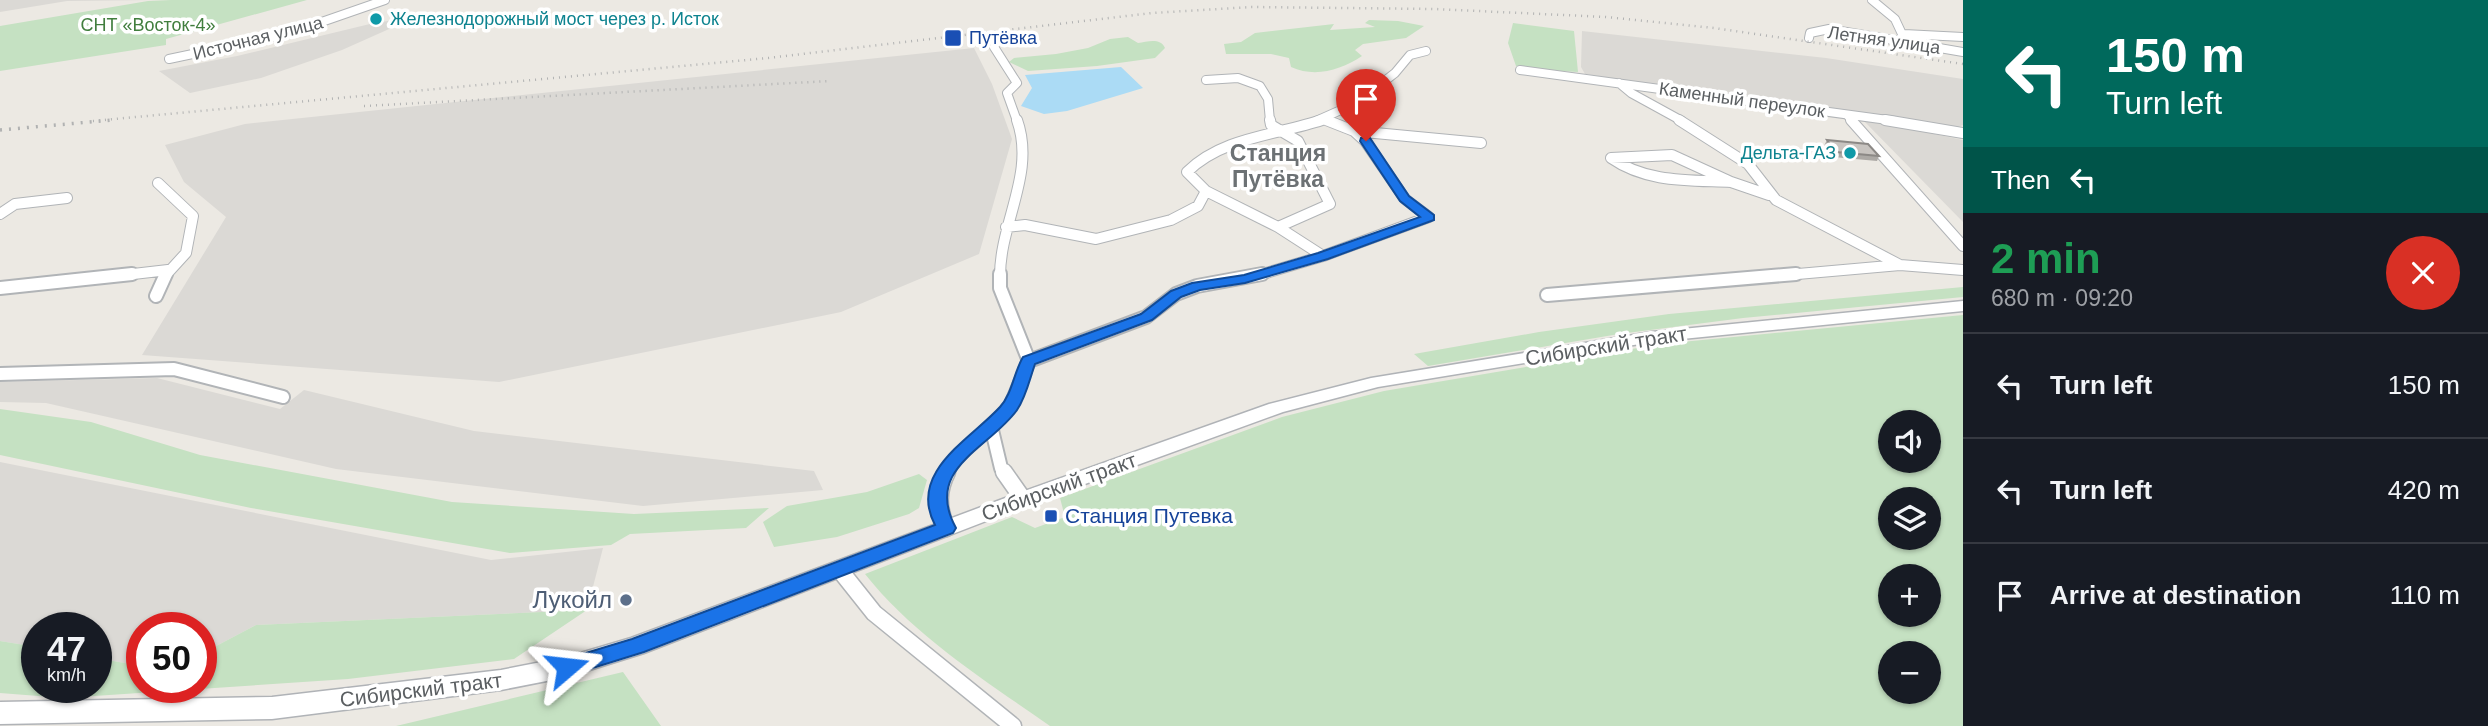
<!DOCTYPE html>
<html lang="en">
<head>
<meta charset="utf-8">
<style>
  :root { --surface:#171b24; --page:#242831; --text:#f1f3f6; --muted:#9ea1a6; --line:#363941 }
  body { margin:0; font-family:Arial,sans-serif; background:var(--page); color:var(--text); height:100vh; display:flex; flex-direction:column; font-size:26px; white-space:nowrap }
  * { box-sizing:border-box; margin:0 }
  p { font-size:23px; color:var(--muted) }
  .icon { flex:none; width:38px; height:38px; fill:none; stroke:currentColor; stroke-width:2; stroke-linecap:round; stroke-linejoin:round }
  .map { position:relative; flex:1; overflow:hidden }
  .side { display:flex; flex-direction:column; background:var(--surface); width:525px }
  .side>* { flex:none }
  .top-card { background:#00695c; color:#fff; overflow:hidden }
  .buttons { position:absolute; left:1878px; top:410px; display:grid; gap:14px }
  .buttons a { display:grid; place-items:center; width:63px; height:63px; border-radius:50%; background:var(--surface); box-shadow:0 2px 5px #0004; font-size:35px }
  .speed { position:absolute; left:21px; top:612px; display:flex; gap:14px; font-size:35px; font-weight:700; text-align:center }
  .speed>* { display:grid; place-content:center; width:91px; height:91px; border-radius:50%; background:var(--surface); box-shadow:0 2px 5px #0004; line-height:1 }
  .speed small { font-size:18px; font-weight:400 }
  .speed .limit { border:10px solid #d22; background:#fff; color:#111 }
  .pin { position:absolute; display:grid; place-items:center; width:60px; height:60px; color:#fff; margin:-72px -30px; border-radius:50% 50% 50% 0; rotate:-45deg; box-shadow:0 0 7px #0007 }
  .pin .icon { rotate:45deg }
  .me { position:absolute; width:77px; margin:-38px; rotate:73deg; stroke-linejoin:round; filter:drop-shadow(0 0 5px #0008) }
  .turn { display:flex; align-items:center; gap:24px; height:147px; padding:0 28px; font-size:32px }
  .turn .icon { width:91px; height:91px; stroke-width:2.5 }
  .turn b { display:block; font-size:49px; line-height:60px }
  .then { display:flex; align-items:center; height:66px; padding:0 28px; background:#0003; gap:14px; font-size:26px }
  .round { display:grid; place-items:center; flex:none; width:74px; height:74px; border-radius:37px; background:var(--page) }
  .overview { display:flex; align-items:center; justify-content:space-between; height:119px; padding:0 28px }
  h1 { font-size:42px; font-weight:600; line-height:52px; color:#1e9e55 }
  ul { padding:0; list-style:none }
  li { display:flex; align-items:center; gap:21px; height:105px; padding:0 28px; border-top:2px solid var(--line) }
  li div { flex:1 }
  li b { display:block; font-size:26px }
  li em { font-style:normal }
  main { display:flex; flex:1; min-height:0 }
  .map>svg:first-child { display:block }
  .industrial { fill:#dbd9d5 }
  .green { fill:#c5e1c2; fill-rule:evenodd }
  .water { fill:#abdbf5 }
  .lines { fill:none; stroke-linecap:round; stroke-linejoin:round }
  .minor-far3-casing { stroke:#b1b4b7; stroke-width:10 }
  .minor-far2-casing { stroke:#b1b4b7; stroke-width:12 }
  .minor-far1-casing { stroke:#b1b4b7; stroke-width:16 }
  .minor-casing { stroke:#b1b4b7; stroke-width:19 }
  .secondary-casing { stroke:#b0b3b7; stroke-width:3 }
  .minor-far3 { stroke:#fff; stroke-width:8 }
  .minor-far2 { stroke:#fff; stroke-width:10 }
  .minor-far1 { stroke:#fff; stroke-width:12 }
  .minor { stroke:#fff; stroke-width:16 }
  .secondary { fill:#fff; fill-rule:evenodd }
  .rail-far1 { stroke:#b1b2b2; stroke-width:2.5; stroke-dasharray:1 5; stroke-linecap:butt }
  .rail { stroke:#b1b2b2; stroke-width:3.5; stroke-dasharray:2 7; stroke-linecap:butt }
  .wall { fill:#aca9a5 }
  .building { fill:#c8c4c0; stroke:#8c8986; stroke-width:2 }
  .route { fill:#1a73e8; stroke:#114b97; stroke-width:2 }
  .culture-dot { fill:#0f9aa8; stroke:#fff; stroke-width:2.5 }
  .transit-dot { fill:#1a4fb4; stroke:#fff; stroke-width:2.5 }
  .service-dot { fill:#5c6f8a; stroke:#fff; stroke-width:2.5 }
  .labels { text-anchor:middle; stroke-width:7; stroke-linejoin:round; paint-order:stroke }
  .far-culture-label { font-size:18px; fill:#0d838f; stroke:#fff; text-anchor:start }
  .far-park-label { font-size:18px; fill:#417e3e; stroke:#fff }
  .far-street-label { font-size:18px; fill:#5b5f62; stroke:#fff }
  .far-transit-label { font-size:18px; fill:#164399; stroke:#fff; text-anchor:start }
  .street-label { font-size:21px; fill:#5b5f62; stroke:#fff }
  .transit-label { font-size:21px; fill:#164399; stroke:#fff; text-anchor:start }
  .far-district-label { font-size:23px; font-weight:bold; fill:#6c7174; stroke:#fff }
  .near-service-label { font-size:24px; fill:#4e5e75; stroke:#fff; text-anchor:end }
</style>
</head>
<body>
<main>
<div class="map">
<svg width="1963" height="726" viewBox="0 0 1963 726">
  <rect width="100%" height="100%" fill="#ece9e3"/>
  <!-- industrial -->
  <path class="industrial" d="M0 0H152L67 1 0 12Z
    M416 17 342 50 261 78 190 93 159 71 237 56 374 23Z
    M1582 31 1826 58 1963 79V125L1953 129 1844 110 1825 107 1827 111 1585 74 1581 67Z
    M974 48 992 84 1012 139 979 254 841 312 499 382 142 355 226 217 184 182 165 145 245 124Z
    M1863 120 1919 127 1934 134 1963 140V222Z
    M157 378 280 409 304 390 474 431 814 471 823 490 643 506 336 469 46 403 0 402V382Z
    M0 462 491 560 603 548 587 610 256 625 201 654V628H142V666L96 658V628H37V647L0 641Z"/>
  <!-- green -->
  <path class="green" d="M171 0H307L166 39V45L0 71V26L148 1Z
    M1369 20 1398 21 1424 26 1406 38 1363 44 1355 50 1362 56C1341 70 1315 78 1291 67L1289 58 1271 54H1226L1224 44 1241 42 1255 33 1334 24 1330 30 1375 27 1365 23Z
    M1513 23 1574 31 1578 72 1528 69 1516 66 1508 43Z
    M1128 37 1138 43C1147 42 1160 37 1165 48L1155 58 1097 66 1028 71 1009 62 1014 58 1056 54 1088 48 1110 39Z
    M1963 287V297L1743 318 1619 334 1428 366 1414 354 1539 332 1669 314Z
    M1963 315V726H1050C986 681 914 636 865 574L1012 517 1035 528 1065 517 1060 498 1282 417 1384 391 1661 344ZM1890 422H1928V460H1890ZM1890 499H1928V537H1890ZM1890 576H1928V614H1890ZM1890 653H1928V691H1890Z
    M0 409 91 422 200 455 452 502 634 514 769 508 746 528 630 534 611 545 510 553 251 508 0 455Z
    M919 474 927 480 919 508 909 514 837 537 774 547 763 522 787 506 867 492Z
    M587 610 514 659 348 679 64 698 0 693V641L37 647V688H96V658L142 666V688H201V654L256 625Z
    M623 672 661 726H396Z"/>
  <!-- water -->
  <path class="water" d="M1121 67 1143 88 1067 111 1044 114 1021 106 1032 88 1025 75Z"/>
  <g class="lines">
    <defs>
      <path id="minor-far3" d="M1872 0 1895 19 1902 34
        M1904 34 1963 37
        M1809 38 1810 33 1829 29 1963 52
        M994 47 1017 83 1007 93 1017 121
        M169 59 287 34 385 0
        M1520 70 1895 121
        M1206 80 1238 78 1260 86 1268 99 1270 121
        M1619 83 1631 93 1682 121
        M1847 115 1853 121
        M1325 119 1331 121
        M1316 121 1370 97 1373 90 1395 73 1410 55 1426 51"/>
      <path id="minor-far2" d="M1270 120 1271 125 1298 141 1330 204 1278 227
        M1679 120 1748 164 1776 200 1900 265
        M1851 120 1963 246
        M1885 120 1963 133
        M1354 131 1481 143
        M1672 155 1731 182C1689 180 1647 183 1611 158Z
        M1731 182 1769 195
        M158 183 193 216 186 253 165 276
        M1206 191 1278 227 1323 256
        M0 214 15 204 67 198
        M1006 227 1025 225 1096 239 1171 220 1198 206 1206 191 1187 172C1222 137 1277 135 1322 120
        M116 276 168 270
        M1000 276C1000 222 1036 173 1017 120
        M1256 276 1323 256 1429 217 1405 199 1365 141 1354 131 1326 120
        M1775 276 1900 265 1963 270"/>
      <path id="minor-far1" d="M1000 274V288L1029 361 1010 407 991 426 1001 468 1005 473
        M0 288 132 274
        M1547 295 1796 274
        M156 296 166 274
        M1029 361 1146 317 1176 294 1197 286 1262 274
        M0 374 174 369 283 397
        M946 473 956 458 991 426"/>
      <path id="minor" d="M1004 472 1023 499
        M946 528C938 507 937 492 947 472
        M839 569 874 613 1013 726"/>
      <path id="secondary" d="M1963 301V311L1652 342 1378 387 1283 412 1030 504 644 653 567 677 501 690 272 719 0 724V702L272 697 501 670 567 657 631 638 1016 494 1269 404 1371 378 1652 332Z"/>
    </defs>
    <!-- minor-far3 casing -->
    <use href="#minor-far3" class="minor-far3-casing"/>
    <!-- minor-far2 casing -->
    <use href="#minor-far2" class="minor-far2-casing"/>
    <!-- minor-far1 casing -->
    <use href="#minor-far1" class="minor-far1-casing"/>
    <!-- minor casing -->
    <use href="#minor" class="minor-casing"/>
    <!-- secondary casing -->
    <use href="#secondary" class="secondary-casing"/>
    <!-- minor-far3 -->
    <use href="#minor-far3" class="minor-far3"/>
    <!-- minor-far2 -->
    <use href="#minor-far2" class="minor-far2"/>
    <!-- minor-far1 -->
    <use href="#minor-far1" class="minor-far1"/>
    <!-- minor -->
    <use href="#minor" class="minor"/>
    <!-- secondary -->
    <use href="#secondary" class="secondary"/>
    <!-- rail-far1 -->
    <path class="rail-far1" d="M364 106 830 81
      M93 121 768 58 1152 13 1252 7 1435 9 1606 17 1714 28 1963 64"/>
    <!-- rail -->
    <path class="rail" d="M0 130 112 120"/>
  </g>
  <!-- wall -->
  <path class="wall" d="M1827 140 1879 156 1877 161 1833 157 1824 146Z"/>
  <!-- building -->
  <path class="building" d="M1827 140 1868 144 1879 156 1836 152Z"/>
  <!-- route -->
  <path class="route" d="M1361 138H1370L1409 196 1434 215V220L1328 259 1245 283 1200 290 1181 297 1152 320 1035 364C1030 378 1026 397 1017 410 989 449 923 468 956 528L953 533 644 652 567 676 559 674 556 667 559 661 632 639 935 525C907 472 971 439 1000 407 1012 394 1014 372 1023 357L1141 314 1171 291 1192 283 1244 275 1318 253 1420 217 1400 201 1360 141Z"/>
  <!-- markers -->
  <g class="culture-dot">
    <circle cx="376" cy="19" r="7"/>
    <circle cx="1850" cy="153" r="7"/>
  </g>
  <g class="transit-dot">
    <rect x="944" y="29" width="18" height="18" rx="3.5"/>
    <rect x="1044" y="509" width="14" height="14" rx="3.5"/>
  </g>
  <circle class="service-dot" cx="626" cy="600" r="7"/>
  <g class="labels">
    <!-- far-culture labels -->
    <g class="far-culture-label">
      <text x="390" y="25">Железнодорожный мост через р. Исток</text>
      <text x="1836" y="159" text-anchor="end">Дельта-ГАЗ</text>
    </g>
    <!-- far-park labels -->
    <g class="far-park-label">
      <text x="148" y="31">СНТ «Восток-4»</text>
    </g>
    <!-- far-street labels -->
    <g class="far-street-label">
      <text transform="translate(258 38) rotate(-14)" y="6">Источная улица</text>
      <text transform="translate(1884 40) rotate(8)" y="6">Летняя улица</text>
      <text transform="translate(1742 100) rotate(8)" y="6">Каменный переулок</text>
    </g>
    <!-- far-transit labels -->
    <g class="far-transit-label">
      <text x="969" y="44">Путёвка</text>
    </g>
    <!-- street labels -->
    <g class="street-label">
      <text transform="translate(1606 346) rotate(-9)" y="7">Сибирский тракт</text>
      <text transform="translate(1059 487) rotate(-20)" y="7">Сибирский тракт</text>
      <text transform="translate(421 690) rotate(-7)" y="7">Сибирский тракт</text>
    </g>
    <!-- transit labels -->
    <g class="transit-label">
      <text x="1065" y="523">Станция Путевка</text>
    </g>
    <!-- far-district labels -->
    <g class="far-district-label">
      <text x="1278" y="161">Станция<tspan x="1278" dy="26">Путёвка</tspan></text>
    </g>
    <!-- near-service labels -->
    <g class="near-service-label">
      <text x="612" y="608">Лукойл</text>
    </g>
  </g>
</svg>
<div class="buttons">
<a><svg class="icon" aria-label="sound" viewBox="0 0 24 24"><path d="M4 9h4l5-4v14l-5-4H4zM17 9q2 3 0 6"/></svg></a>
<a><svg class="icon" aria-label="layers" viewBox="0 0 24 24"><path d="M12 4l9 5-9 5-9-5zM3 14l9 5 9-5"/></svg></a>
<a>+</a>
<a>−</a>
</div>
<div class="speed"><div>47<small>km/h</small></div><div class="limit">50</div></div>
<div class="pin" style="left:1366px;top:141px;background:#d93025"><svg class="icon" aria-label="arrive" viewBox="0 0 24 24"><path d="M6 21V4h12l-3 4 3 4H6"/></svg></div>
<svg class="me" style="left:567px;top:667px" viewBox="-20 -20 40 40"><path d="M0-17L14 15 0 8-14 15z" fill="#1a73e8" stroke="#fff" stroke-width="4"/></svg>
</div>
<section class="side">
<div class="top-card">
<div class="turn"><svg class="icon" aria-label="left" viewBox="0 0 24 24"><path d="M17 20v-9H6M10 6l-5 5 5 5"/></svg><div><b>150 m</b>Turn left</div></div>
<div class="then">Then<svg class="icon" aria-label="left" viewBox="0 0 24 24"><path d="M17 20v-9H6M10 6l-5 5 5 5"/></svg></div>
</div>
<div class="overview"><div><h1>2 min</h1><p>680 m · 09:20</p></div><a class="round" style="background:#d93025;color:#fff"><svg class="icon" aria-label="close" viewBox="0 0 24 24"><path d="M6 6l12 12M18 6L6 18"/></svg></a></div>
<ul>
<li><svg class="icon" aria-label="left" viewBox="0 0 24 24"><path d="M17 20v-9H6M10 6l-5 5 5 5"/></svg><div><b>Turn left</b></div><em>150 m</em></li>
<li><svg class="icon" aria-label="left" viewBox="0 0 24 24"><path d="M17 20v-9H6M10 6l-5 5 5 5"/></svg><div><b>Turn left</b></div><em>420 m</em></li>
<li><svg class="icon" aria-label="arrive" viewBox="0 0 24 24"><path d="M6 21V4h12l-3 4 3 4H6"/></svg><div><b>Arrive at destination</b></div><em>110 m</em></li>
</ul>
</section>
</main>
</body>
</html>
